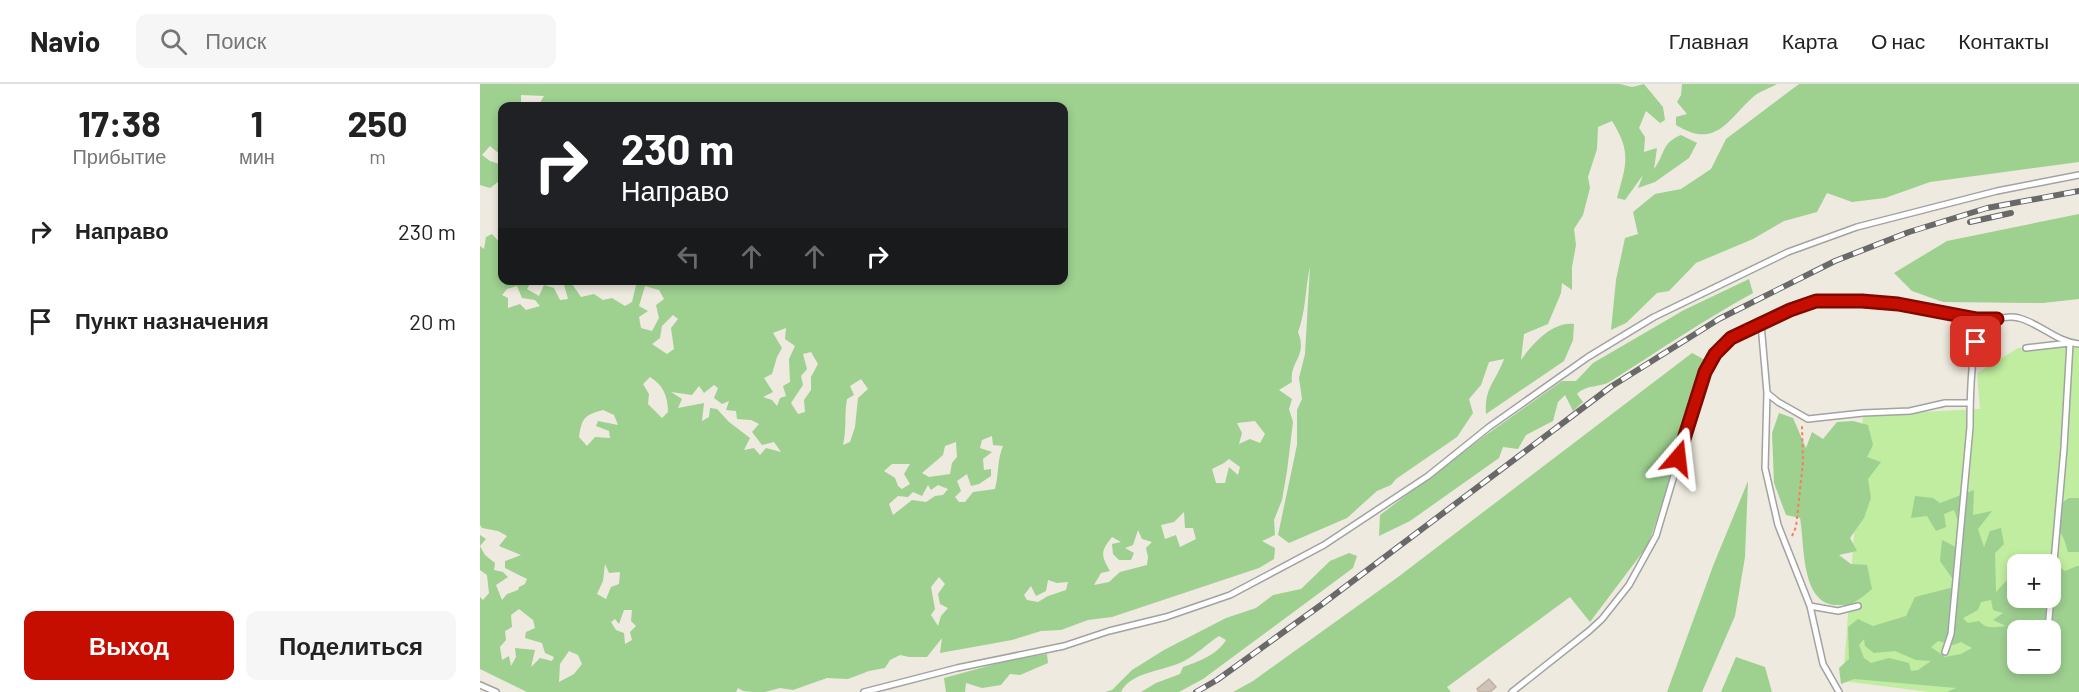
<!DOCTYPE html>
<html lang="ru">
<head>
<meta charset="utf-8">
<style>
  :root { --surface:#fff; --page:#f6f6f6; --text:#222; --muted:#767676; --line:#e0e0e0; --accent:#c50e00 }
  body { margin:0; font-family:Barlow,sans-serif; background:var(--page); color:var(--text); height:100vh; display:flex; flex-direction:column; font-size:22px; white-space:nowrap }
  * { box-sizing:border-box; margin:0 }
  p { font-size:20px; color:var(--muted) }
  .icon { flex:none; width:33px; height:33px; fill:none; stroke:currentColor; stroke-width:2; stroke-linecap:round; stroke-linejoin:round }
  .map { position:relative; flex:1; overflow:hidden }
  .details { display:flex; flex-direction:column; background:var(--surface); width:480px }
  .details>* { flex:none }
  .top-card { position:absolute; left:18px; top:18px; width:570px; height:183px; border-radius:12px; box-shadow:0 3px 9px #0003; background:#202124; color:#fff; overflow:hidden }
  .buttons { position:absolute; left:1527px; top:470px; display:grid; gap:12px }
  .buttons a { display:grid; place-items:center; width:54px; height:54px; border-radius:12px; background:var(--surface); box-shadow:0 3px 9px #0003; font-size:30px }
  .pin { position:absolute; display:grid; place-items:center; width:51px; height:51px; color:#fff; margin:-26px; border-radius:12px; box-shadow:0 3px 9px #0006 }
  .me { position:absolute; width:66px; margin:-33px; rotate:17deg; stroke-linejoin:round; filter:drop-shadow(0 0 4px #0008) }
  .turn { display:flex; align-items:center; gap:21px; height:126px; padding:0 24px; font-size:27px }
  .turn .icon { width:78px; height:78px; stroke-width:2.5 }
  .turn b { display:block; font-size:42px; line-height:51px }
  .lanes { display:flex; align-items:center; height:57px; padding:0 24px; background:#0003; justify-content:center; gap:30px; direction:ltr }
  .lanes .off { opacity:.35 }
  .eta { display:flex; justify-content:space-evenly; align-items:center; height:102px; text-align:center }
  .eta b { font-size:36px; font-weight:700; line-height:42px }
  .cta { display:flex; gap:12px; margin-top:auto; padding:12px 24px }
  .cta a { flex:1; height:69px; border-radius:12px; background:var(--accent); color:#fff; font-size:24px; font-weight:700; line-height:69px; text-align:center }
  .cta a+a { background:var(--page); color:var(--text) }
  ul { padding:0; list-style:none }
  li { display:flex; align-items:center; gap:18px; height:90px; padding:0 24px }
  li div { flex:1 }
  li b { display:block; font-size:22px }
  li em { font-style:normal }
  header { display:flex; align-items:center; gap:36px; box-sizing:border-box; height:84px; padding:0 30px; background:var(--surface); border-bottom:2px solid var(--line) }
  header strong { font-size:28px }
  nav { display:flex; gap:33px; margin-inline-start:auto; font-size:21px }
  .search { width:420px; height:54px; background:var(--page); display:flex; align-items:center; gap:15px; box-sizing:border-box; padding:0 21px; border-radius:12px; color:var(--muted); font-size:22px }
  main { display:flex; flex:1; min-height:0 }
  .map>svg:first-child { display:block }
  .grass { fill:#c0ed9f; fill-rule:evenodd }
  .forest { fill:#9ed090; fill-rule:evenodd }
  .building { fill:#cdc3b8; stroke:#c0b1a0; stroke-width:1.5 }
  .lines { fill:none; stroke-linecap:round; stroke-linejoin:round }
  .lane-casing { stroke:#a2a2a2; stroke-width:8 }
  .path { stroke:#ff7a5e; stroke-width:2; stroke-dasharray:3 3; stroke-linecap:butt }
  .lane { stroke:#fff; stroke-width:5 }
  .rail-casing { stroke:#696969; stroke-width:6 }
  .rail { stroke:#fff; stroke-width:4; stroke-dasharray:11; stroke-linecap:butt }
  .route-casing { stroke:#800900; stroke-width:15 }
  .route { stroke:#c50e00; stroke-width:10 }
</style>
</head>
<body>
<header>
<strong>Navio</strong>
<div class="search"><svg class="icon" aria-label="search" viewBox="0 0 24 24"><circle cx="10" cy="10" r="6"/><path d="M15 15l6 6"/></svg>Поиск</div>
<nav><a>Главная</a><a>Карта</a><a>О нас</a><a>Контакты</a></nav>
</header>
<main>
<section class="details">
<div class="eta">
<div><b>17:38</b><p>Прибытие</p></div>
<div><b>1</b><p>мин</p></div>
<div><b>250</b><p>m</p></div>
</div>
<ul>
<li><svg class="icon" aria-label="right" viewBox="0 0 24 24"><path d="M7 20v-9h11M14 6l5 5-5 5"/></svg><div><b>Направо</b></div><em>230 m</em></li>
<li><svg class="icon" aria-label="arrive" viewBox="0 0 24 24"><path d="M6 21V4h12l-3 4 3 4H6"/></svg><div><b>Пункт назначения</b></div><em>20 m</em></li>
</ul>
<div class="cta"><a>Выход</a><a>Поделиться</a></div>
</section>
<div class="map">
<svg width="1599" height="608" viewBox="0 0 1599 608">
  <rect width="100%" height="100%" fill="#eeeadf"/>
  <!-- grass -->
  <path class="grass" d="M1599 263V608H1449L1363 597 1383 331 1500 325 1497 289 1538 264ZM1538 480H1570V513H1538ZM1538 546H1570V579H1538Z"/>
  <!-- forest -->
  <path class="forest" d="M0 0H1140L1152 3 1164 0 1183 23 1185 36 1180 39 1166 27 1159 44 1165 53 1164 68 1177 64 1174 85C1185 71 1181 59 1201 51L1217 59 1209 74 1175 98 1158 104 1163 91 1145 116 1137 114C1146 81 1152 69 1132 37L1118 43 1117 65 1108 93 1110 104 1103 131 1094 145 1096 161 1092 183V206L1082 199 1081 209 1068 240 1044 250 1041 276C1052 260 1073 237 1094 240L1093 256 1084 277 1006 330C1004 304 1016 297 1024 275L1009 278 1001 301 989 315 993 329 977 353 916 395 911 401 897 407 867 434 809 459 798 451 817 361V326L822 315 819 294 825 270 830 183C825 204 826 228 818 248 828 273 809 277 812 298L799 306 812 315 809 325 813 338 807 387 802 416 794 436 795 451 782 457 795 464 794 475 779 484 632 533 608 536 581 546 561 547 532 556 460 569 462 554 447 573H429L420 571 410 576 405 584 389 587 368 595 347 594 313 606 300 604 285 608H273L263 607 258 604 256 608H47L0 585V513L3 516 9 509 7 491 0 486V451L6 455 0 462 5 471 15 479 14 486 23 488 28 493 16 501 22 516 27 510 38 506 39 503 45 500 47 495 25 484V477L41 471 19 462 27 452 18 447 2 444 0 441V162L4 165 6 153 12 150 22 161V196L55 197 51 198 47 205 59 212 64 201 74 204 80 216 88 215 83 197H90L101 213 114 210 123 216 132 214 145 222 152 218 157 197H155L584 196V22H58L64 12 41 11V19L45 22H22V72L10 62 2 71 10 77 22 81V95L10 104 0 101ZM37 202 42 214 55 216 60 222 46 226 40 220 28 224V214L22 211 27 205ZM165 202 179 206 184 215 176 221 179 234 172 247 161 244 159 233 168 227 159 222ZM193 231 198 235 191 244 194 265 187 270 172 260 180 254 182 242ZM306 244 305 255 315 262 309 275 310 298 303 302 306 312 300 314 297 322 292 316 283 313 293 308 284 294 292 290 297 273 302 264 293 249ZM331 268 338 280 331 293V306L324 316 325 328 318 330 311 319 323 301 321 292 327 285 323 270ZM170 293C183 301 188 312 188 328L182 334 168 320 169 310 163 300ZM381 295 388 305 378 314 375 343 370 358 363 361C367 344 364 331 367 315L374 311 370 302ZM234 301 238 304 234 314 242 320 249 317 246 326 256 327 257 335 271 336 279 340 272 348 282 361 294 358 301 368 286 364 280 371 274 364 264 366 270 354 249 338 237 325 230 324 229 333 222 337 224 319 198 324 202 315 191 308 212 311 219 302 224 309ZM123 326 134 331 138 341 118 337 116 342 129 347 130 354 115 353 107 362 99 353C102 334 104 331 123 326ZM775 337 785 350 780 359 770 355 759 360 762 349 757 339ZM512 352 513 361 523 362C517 376 519 390 515 405L493 408 485 418H479L475 413 481 407 477 397 487 390 491 402 499 400 511 392V385L504 386 503 375 512 368 500 364 502 356ZM476 358 477 373 472 379 470 390 449 393 442 389 463 371 465 362ZM749 375 760 383 758 391 749 383 745 399H736L732 385 744 379ZM412 380H430L424 390 430 400 422 405 418 402 415 394 404 387ZM448 401 451 406 458 401 468 405 463 411 455 412 446 418 432 416 413 431 409 420 418 412 428 413 433 408 442 412ZM704 428 705 444H713L716 455 700 463 696 451 685 455 681 441 694 438ZM658 446 662 455 672 458 666 464 668 473 667 481 640 488 629 498 614 501 621 489 630 487C621 471 620 468 632 453L641 458 632 460 633 470 639 476H651L654 469 645 464 653 461ZM125 480 129 489 140 488 139 500 131 503 126 515 117 510 123 497ZM459 493 465 500 458 510 460 520 468 524 461 532 458 542 451 531 455 525 451 503ZM568 496 577 499 588 498 586 506 568 512 558 518 547 516 544 511 551 502 556 512 566 507ZM39 525 53 536 55 544 46 548 45 554 62 559 65 569 74 573 72 577 60 574 51 583 55 566 35 564 36 573 31 582 29 572 22 576 20 563 26 556 25 547 32 543 31 531ZM144 526H152L151 537 156 542 150 548 152 556 145 560 144 549 136 546 131 538 135 535 139 540ZM89 567 98 571 102 580 94 590 79 598 80 580Z
    M1202 0H1297C1289 5 1279 7 1272 14 1246 38 1235 65 1196 41V33L1207 30 1197 18 1201 11Z
    M1319 0H1599V78L1450 98 1405 114 1372 118 1347 109 1337 128 1304 137 1273 155 1216 179 1189 207 1177 209 1146 239 1131 246 1136 196 1145 154 1158 150 1153 128 1175 110 1201 105 1231 85 1246 55Z
    M1599 130V215L1563 219 1463 218 1432 207 1414 189 1467 157Z
    M1269 195 1273 209C1224 236 1178 267 1131 297 1120 304 1107 300 1097 310L1103 318 1093 327 1085 311 1078 318 1073 337 1046 351 1038 365 1023 363 1019 374 930 437 899 452 900 431 1006 351 1082 297H1096L1113 279 1204 226Z
    M1212 269 1225 276 1192 391 1168 461 1110 538 1090 513 967 603 971 608H753L773 597 918 493Z
    M1299 329 1313 334 1326 364 1332 348 1343 355 1357 338 1373 337 1388 341 1393 361 1387 373 1401 378 1388 395 1391 414 1384 434 1370 454 1377 467 1359 471 1371 480 1387 481 1392 505C1386 510 1380 515 1373 519 1369 521 1364 521 1360 521 1320 524 1325 460 1320 434L1306 431 1294 399 1292 349Z
    M1268 397 1265 473 1255 532 1222 608H1187L1233 482Z
    M1494 406 1493 431 1512 427 1498 445 1504 463 1510 447 1521 444 1524 460 1515 469 1516 508 1527 496 1537 481 1538 513H1570L1571 483 1575 480 1585 487 1597 482H1599V608H1467L1476 604 1374 595 1361 600 1359 584 1369 575 1368 543 1378 535 1393 542 1426 532 1435 513 1474 503 1472 494 1460 477 1462 456 1480 465 1483 450 1474 426 1464 430 1466 443 1456 447 1447 432 1431 434 1435 412 1453 414 1460 419ZM1511 516 1513 526 1523 529 1513 536 1526 542C1515 543 1507 546 1499 537L1488 539 1483 534 1498 526 1501 518ZM1538 546H1570V579H1538ZM1384 555 1385 562 1394 569 1415 567 1436 576 1451 577 1438 586 1431 587 1429 579 1409 574 1391 579 1384 574 1379 561ZM1458 557 1473 561 1481 558 1492 564 1481 570 1465 573 1451 563Z
    M1589 414H1599V468H1588L1584 455 1579 446 1578 421Z
    M869 469 877 472 873 484 723 595 699 608H661L676 599 700 590 703 583C718 578 738 570 746 556L739 552C727 560 717 570 704 577 686 587 651 587 641 608H625L632 606 652 586 684 566 746 534 776 524 793 511 821 505 850 477Z
    M567 570 568 579 540 591 530 590 521 601 502 604 486 599 485 608H466L464 594 530 576Z
    M1256 573 1285 583 1292 608H1241Z"/>
  <!-- building -->
  <path class="building" d="M1009 595 1016 603 1010 608H999L997 605Z"/>
  <g class="lines">
    <defs>
      <path id="lane" d="M1281 240 1287 309 1285 384 1298 441 1330 522 1343 580 1359 608
        M1546 264 1590 259 1584 364 1568 546
        M1287 309 1298 318 1328 335 1383 329 1430 327 1465 319H1490
        M1330 522 1358 527 1378 522
        M1465 568 1471 550 1490 343C1490 321 1490 269 1499 250 1506 236 1525 231 1539 234 1561 240 1577 258 1599 260
        M0 601 16 608
        M384 608 477 584 584 562 629 547 686 533 750 511 844 461 948 392 1009 343 1108 273 1174 233 1308 168 1377 143 1517 107 1599 91
        M1032 608 1109 547 1122 535 1149 501 1176 452 1225 288 1235 270 1251 254 1310 226 1336 217H1382L1418 221 1497 235H1517"/>
    </defs>
    <!-- lane casing -->
    <use href="#lane" class="lane-casing"/>
    <!-- path -->
    <path class="path" d="M1312 452 1316 443 1323 378 1322 342"/>
    <!-- lane -->
    <use href="#lane" class="lane"/>
    <defs>
      <path id="rail" d="M1490 138 1531 129
        M716 608 737 596 841 521 1132 302 1239 235 1355 177 1429 148 1507 124 1599 107"/>
    </defs>
    <!-- rail casing -->
    <use href="#rail" class="rail-casing"/>
    <!-- rail -->
    <use href="#rail" class="rail"/>
  </g>
  <g class="lines">
    <defs>
      <path id="route" d="M1198 374 1225 288 1235 270 1251 254 1310 226 1336 217H1382L1418 220 1497 235H1517C1506 241 1501 246 1496 258"/>
    </defs>
    <!-- route casing -->
    <use href="#route" class="route-casing"/>
    <!-- route -->
    <use href="#route" class="route"/>
  </g>
</svg>
<div class="buttons">
<a>+</a>
<a>−</a>
</div>
<div class="pin" style="left:1496px;top:258px;background:#d93025"><svg class="icon" aria-label="arrive" viewBox="0 0 24 24"><path d="M6 21V4h12l-3 4 3 4H6"/></svg></div>
<svg class="me" style="left:1198px;top:374px" viewBox="-20 -20 40 40"><path d="M0-17L14 15 0 8-14 15z" fill="#c50e00" stroke="#fff" stroke-width="4"/></svg>
<div class="top-card">
<div class="turn"><svg class="icon" aria-label="right" viewBox="0 0 24 24"><path d="M7 20v-9h11M14 6l5 5-5 5"/></svg><div><b>230 m</b>Направо</div></div>
<div class="lanes"><svg class="icon off" aria-label="left" viewBox="0 0 24 24"><path d="M17 20v-9H6M10 6l-5 5 5 5"/></svg><svg class="icon off" aria-label="ahead" viewBox="0 0 24 24"><path d="M12 20V5M6 11l6-6 6 6"/></svg><svg class="icon off" aria-label="ahead" viewBox="0 0 24 24"><path d="M12 20V5M6 11l6-6 6 6"/></svg><svg class="icon" aria-label="right" viewBox="0 0 24 24"><path d="M7 20v-9h11M14 6l5 5-5 5"/></svg></div>
</div>
</div>
</main>
</body>
</html>
